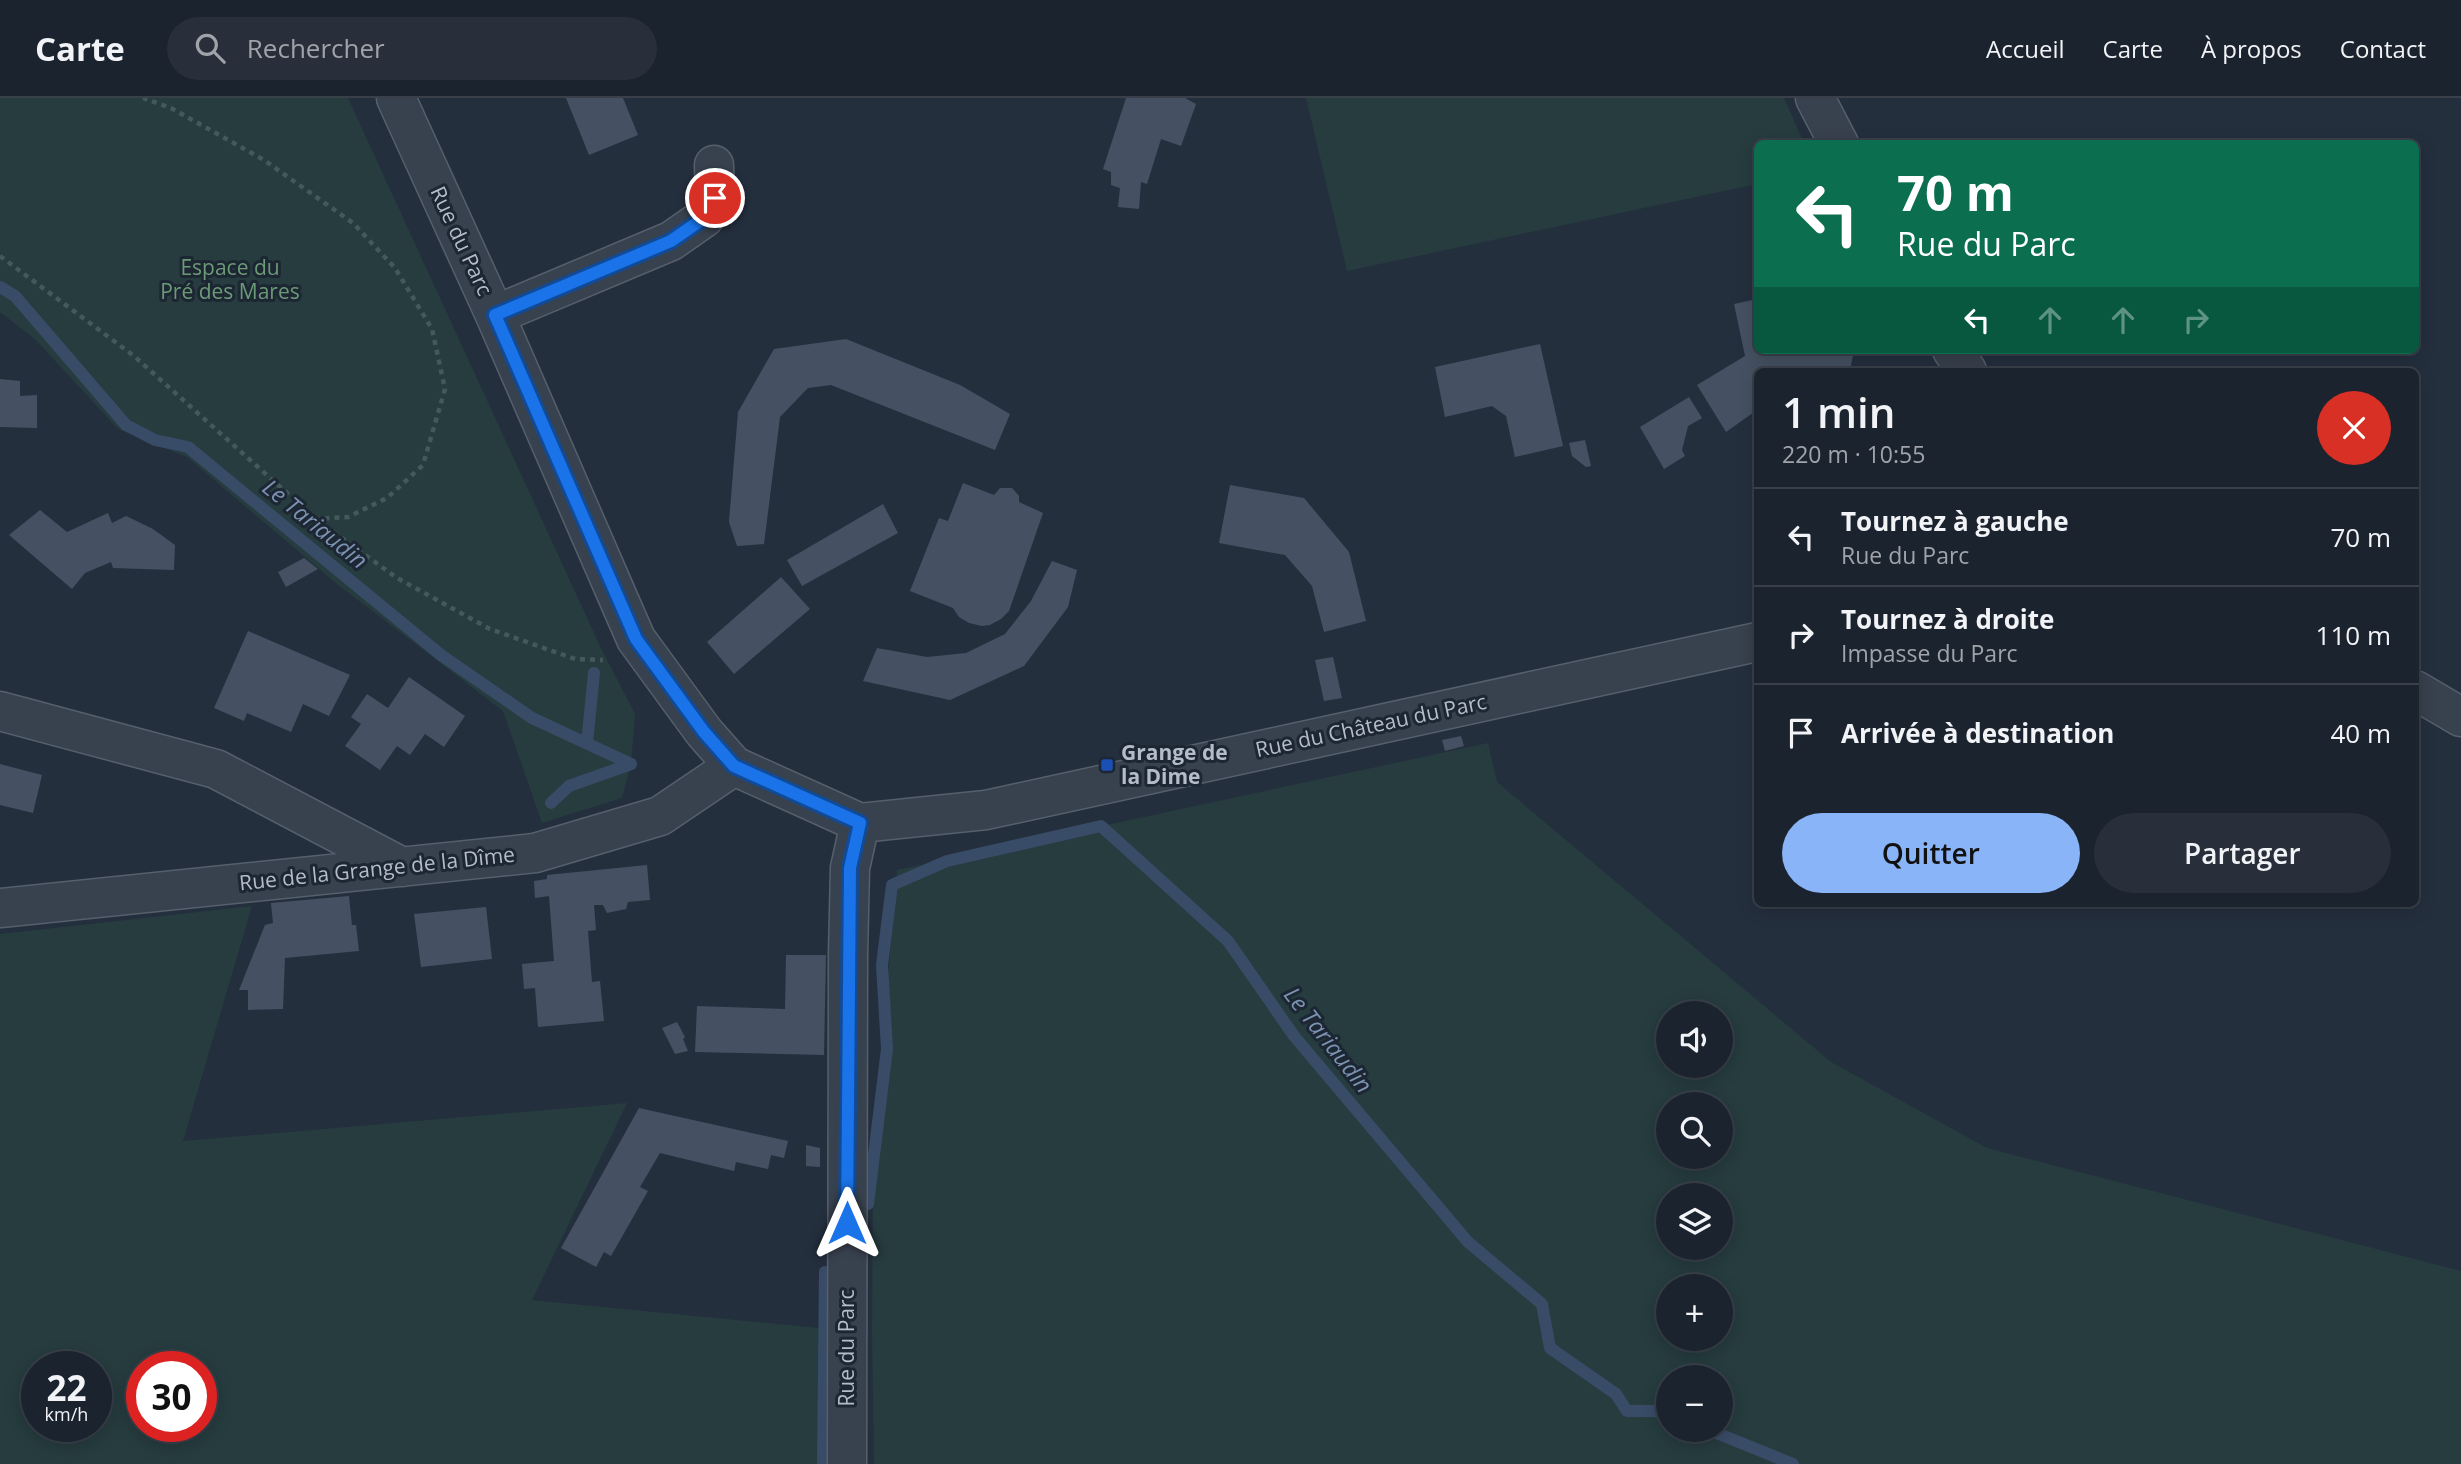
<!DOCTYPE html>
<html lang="fr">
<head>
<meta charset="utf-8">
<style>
  :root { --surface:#1b232e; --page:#282f3a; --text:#f1f3f6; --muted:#a0a4aa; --line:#39404a; --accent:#8ab4f8 }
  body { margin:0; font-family:"Open Sans",sans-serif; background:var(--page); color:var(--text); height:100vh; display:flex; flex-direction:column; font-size:26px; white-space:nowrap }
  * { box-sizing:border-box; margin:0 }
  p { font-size:23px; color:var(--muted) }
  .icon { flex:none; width:38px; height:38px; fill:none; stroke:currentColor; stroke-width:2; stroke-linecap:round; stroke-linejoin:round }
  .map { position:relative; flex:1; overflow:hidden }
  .drawer { position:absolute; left:1754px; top:270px; width:665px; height:539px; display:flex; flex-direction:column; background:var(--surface); border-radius:10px; box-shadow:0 4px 18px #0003,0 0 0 2px var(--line) }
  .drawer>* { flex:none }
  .banner { position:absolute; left:1754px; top:42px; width:665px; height:214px; border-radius:10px; box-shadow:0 4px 18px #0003,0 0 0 2px var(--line); background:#0b6e4f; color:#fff; overflow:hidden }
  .controls { position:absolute; left:1656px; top:903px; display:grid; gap:14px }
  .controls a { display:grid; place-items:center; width:77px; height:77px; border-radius:50%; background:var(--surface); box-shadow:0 4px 18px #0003,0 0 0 2px var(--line); font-size:35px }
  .speed { position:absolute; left:21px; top:1253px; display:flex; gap:14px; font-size:35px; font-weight:700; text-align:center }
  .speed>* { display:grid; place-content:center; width:91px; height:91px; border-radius:50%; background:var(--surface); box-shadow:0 4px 18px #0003,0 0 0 2px var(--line); line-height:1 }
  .speed small { font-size:18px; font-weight:400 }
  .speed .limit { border:10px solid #d22; background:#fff; color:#111 }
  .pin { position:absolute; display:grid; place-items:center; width:60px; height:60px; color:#fff; margin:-30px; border:4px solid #fff; border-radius:50%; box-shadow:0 2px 7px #0007 }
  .me { position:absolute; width:77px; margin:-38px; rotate:0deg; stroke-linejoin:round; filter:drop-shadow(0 0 5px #0008) }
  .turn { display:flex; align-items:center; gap:24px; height:147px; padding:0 28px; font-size:32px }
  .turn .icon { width:91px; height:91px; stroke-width:2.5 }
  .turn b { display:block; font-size:49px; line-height:60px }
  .lanes { display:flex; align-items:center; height:66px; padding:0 28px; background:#0003; justify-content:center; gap:35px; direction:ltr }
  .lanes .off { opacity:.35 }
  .round { display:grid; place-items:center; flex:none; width:74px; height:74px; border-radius:37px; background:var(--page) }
  .overview { display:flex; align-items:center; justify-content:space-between; height:119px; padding:0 28px }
  h1 { font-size:42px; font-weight:600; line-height:52px }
  .primary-button { display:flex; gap:14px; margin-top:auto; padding:14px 28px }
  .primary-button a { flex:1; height:80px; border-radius:42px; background:var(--accent); color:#111; font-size:28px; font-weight:600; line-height:80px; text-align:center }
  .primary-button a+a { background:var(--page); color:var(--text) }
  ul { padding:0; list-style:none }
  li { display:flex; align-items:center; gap:21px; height:98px; padding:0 28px; border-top:2px solid var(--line) }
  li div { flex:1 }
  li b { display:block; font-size:26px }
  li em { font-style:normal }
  header { display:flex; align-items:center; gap:42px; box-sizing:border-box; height:98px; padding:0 35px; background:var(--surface); border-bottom:2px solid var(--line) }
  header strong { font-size:33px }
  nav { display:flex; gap:38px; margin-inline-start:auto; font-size:24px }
  .search { width:490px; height:63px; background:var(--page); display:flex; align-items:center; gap:18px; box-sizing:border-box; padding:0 24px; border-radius:38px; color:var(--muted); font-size:26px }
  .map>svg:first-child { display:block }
  .green { fill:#263c3f; fill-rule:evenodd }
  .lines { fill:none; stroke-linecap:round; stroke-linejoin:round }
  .stream { stroke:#394c67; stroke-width:12 }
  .building { fill:#455162 }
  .minor-casing { stroke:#565f6c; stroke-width:41 }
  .path { stroke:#44595c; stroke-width:4.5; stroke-dasharray:5 5; stroke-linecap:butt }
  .minor { stroke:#38414e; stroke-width:38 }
  .route-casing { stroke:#114b97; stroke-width:18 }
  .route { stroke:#1a73e8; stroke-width:12 }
  .transit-dot { fill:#1a4fb4; stroke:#1d2633; stroke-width:2.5 }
  .labels { text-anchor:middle; stroke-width:6; stroke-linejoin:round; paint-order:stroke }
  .street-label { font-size:21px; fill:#b4bcc9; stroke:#1d2633 }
  .park-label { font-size:21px; fill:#6b9a76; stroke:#1d2633 }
  .poi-label { font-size:21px; font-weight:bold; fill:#b4bcc9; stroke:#1d2633; text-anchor:start }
  .water-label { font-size:23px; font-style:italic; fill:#7c92b1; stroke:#1d2633 }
</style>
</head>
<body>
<header>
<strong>Carte</strong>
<div class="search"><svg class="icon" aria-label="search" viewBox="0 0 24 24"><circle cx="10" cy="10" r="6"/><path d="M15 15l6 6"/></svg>Rechercher</div>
<nav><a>Accueil</a><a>Carte</a><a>À propos</a><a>Contact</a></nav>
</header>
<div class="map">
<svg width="2461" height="1366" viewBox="0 0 2461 1366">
  <rect width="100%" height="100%" fill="#242f3e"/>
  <!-- green -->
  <path class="green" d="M0 0H348L600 548 635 616 631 666 622 700 542 725 503 613 337 486 187 359 118 331 36 242 0 214Z
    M1306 0H1784L1804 45 1757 46V86L1347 173Z
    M1488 645 1497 684 1831 964 1987 1050 2461 1173V1366H874L872 1235 873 1056 897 772ZM1668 915H1720V968H1668ZM1668 1006H1720V1059H1668ZM1720 1097V1150H1668V1097ZM1720 1188V1241H1668V1188ZM1668 1279H1720V1332H1668Z
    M252 808 183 1043 627 1005 532 1202 819 1230 821 1366H0V836ZM37 1269H96V1328H37ZM142 1269H201V1328H142Z"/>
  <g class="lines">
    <!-- stream -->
    <path class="stream" d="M0 189 15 198 126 327 155 342 188 349 441 557 532 620 631 666
      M587 645 594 575
      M551 705 569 688 631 666
      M868 1106 887 951 882 867 892 787 947 763 1101 728 1228 843 1294 938 1468 1144 1542 1206 1550 1250 1616 1296 1627 1313H1662L1668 1315
      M1709 1332 1793 1366
      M823 1366 825 1174"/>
  </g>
  <!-- building -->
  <path class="building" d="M566 0H623L638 37 589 57Z
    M1126 0H1185L1196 6 1181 48 1161 41 1147 86 1141 84 1139 111 1118 109 1120 90 1111 87V74L1103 71Z
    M1757 201V252H1854L1850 273H1757V312L1726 334 1697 287 1745 258 1734 206Z
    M846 241 960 287 1010 316 995 352 831 287 808 290 780 319 764 446 737 448 729 424 738 314 774 251Z
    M1540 246 1563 348 1515 359 1506 318 1492 308 1445 319 1435 269Z
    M0 281 20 283V298L37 297V330L0 329Z
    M1689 299 1702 320 1688 328 1682 352 1685 358 1664 371 1640 329Z
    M1585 342 1591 368 1586 369 1572 358 1569 345Z
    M963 385 994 397 1000 390H1012L1019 398V404L1043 415 1009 513 1001 521 990 527 982 528 969 525 959 519 953 510 910 493 939 420 948 423Z
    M1230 387 1304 400 1349 454 1366 523 1324 534 1312 488 1285 457 1219 445Z
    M883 406 898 435 802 488 787 462Z
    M40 412 67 434 108 415 112 425 126 418 153 431 175 447 174 472 113 470 111 464 85 475 72 491 9 437Z
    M304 460 318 471 286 489 278 474Z
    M1052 463 1077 472 1068 509 1024 568 950 602 863 583 877 550 927 559 966 555 1005 536 1031 503Z
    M781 479 810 511 734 576 707 544Z
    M248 533 350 577 329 618 303 606 291 634 247 615 244 623 214 610Z
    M1333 559 1342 600 1324 603 1315 562Z
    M409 579 465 618 444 649 425 636 410 657 397 648 380 672 345 648 361 626 351 619 367 596 388 610Z
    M1461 638 1464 648 1445 653 1442 642Z
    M0 666 42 677 33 715 0 707Z
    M647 767 650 802 628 804 626 811 607 815 603 807H594L596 832 588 833 592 884 600 883 604 923 538 929 535 890 524 891 522 866 554 863 549 798 535 800 534 783 547 781V777Z
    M349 798 352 827H356L359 853 285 860 283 911 248 912V892H239L265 827 273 825 271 805Z
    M486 809 492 861 421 869 414 816Z
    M786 857H826L824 957 695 954 697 908 785 911Z
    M677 924 685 939 683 941 688 953 675 956 662 930Z
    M639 1010 788 1043 784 1060 771 1057 768 1071 736 1064 734 1073 660 1055 640 1089 648 1093 611 1158 604 1154 596 1169 561 1150Z
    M806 1047 820 1050V1069L806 1068Z"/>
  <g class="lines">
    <defs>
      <path id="minor" d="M396 0 495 217 636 541 704 634 734 668 860 725
        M1815 0 1839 46
        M495 217 671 143 704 120 715 100 714 67
        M1952 252 1967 273
        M2415 592 2461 619
        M0 613 216 671 402 769
        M860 725 986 712 1757 544
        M0 810 535 755 660 718 734 668
        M847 1366 848 857 850 770 860 725"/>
    </defs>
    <!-- minor casing -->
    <use href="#minor" class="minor-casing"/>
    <!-- path -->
    <path class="path" d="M0 158 134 258 316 421 348 419 387 400 423 367 445 291 432 231 395 170 353 125 264 62 171 10 143 0
      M317 422 397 480 490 531 575 561 603 562"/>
    <!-- minor -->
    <use href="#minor" class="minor"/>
  </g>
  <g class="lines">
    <defs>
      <path id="route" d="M715 100 704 120 671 143 495 217 636 541 704 634 734 668 860 725 850 770 847 1125"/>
    </defs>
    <!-- route casing -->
    <use href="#route" class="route-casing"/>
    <!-- route -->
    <use href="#route" class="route"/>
  </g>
  <!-- markers -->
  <rect class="transit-dot" x="1100" y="660" width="14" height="14" rx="3.5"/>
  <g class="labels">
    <!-- street labels -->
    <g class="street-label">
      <text transform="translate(461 143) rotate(65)" y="7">Rue du Parc</text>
      <text transform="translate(1371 628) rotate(-12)" y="7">Rue du Château du Parc</text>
      <text transform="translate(377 771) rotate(-6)" y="7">Rue de la Grange de la Dîme</text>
      <text transform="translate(847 1250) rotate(-90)" y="7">Rue du Parc</text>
    </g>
    <!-- park labels -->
    <g class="park-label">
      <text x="230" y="177">Espace du<tspan x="230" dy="24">Pré des Mares</tspan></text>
    </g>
    <!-- poi labels -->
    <g class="poi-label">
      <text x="1121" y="662">Grange de<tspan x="1121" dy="24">la Dime</tspan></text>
    </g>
    <!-- water labels -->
    <g class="water-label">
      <text transform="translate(315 426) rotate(39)" y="8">Le Tariaudin</text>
      <text transform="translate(1328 942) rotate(52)" y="8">Le Tariaudin</text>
    </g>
  </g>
</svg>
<div class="controls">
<a><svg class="icon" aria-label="sound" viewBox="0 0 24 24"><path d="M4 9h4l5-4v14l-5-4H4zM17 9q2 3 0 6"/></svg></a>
<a><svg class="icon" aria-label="search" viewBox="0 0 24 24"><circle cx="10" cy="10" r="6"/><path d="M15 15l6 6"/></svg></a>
<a><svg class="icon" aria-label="layers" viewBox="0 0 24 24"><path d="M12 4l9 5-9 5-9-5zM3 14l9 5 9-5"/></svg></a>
<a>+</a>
<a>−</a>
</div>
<div class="speed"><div>22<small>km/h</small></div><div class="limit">30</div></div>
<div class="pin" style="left:715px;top:100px;background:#d93025"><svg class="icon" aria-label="arrive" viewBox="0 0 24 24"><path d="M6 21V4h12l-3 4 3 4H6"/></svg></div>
<svg class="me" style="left:847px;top:1125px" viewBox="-20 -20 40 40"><path d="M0-17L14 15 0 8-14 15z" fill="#1a73e8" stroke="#fff" stroke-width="4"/></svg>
<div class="banner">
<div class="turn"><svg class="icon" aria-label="left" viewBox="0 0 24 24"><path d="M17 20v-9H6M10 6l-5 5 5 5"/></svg><div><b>70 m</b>Rue du Parc</div></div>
<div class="lanes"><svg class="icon" aria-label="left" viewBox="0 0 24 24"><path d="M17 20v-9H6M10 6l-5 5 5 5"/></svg><svg class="icon off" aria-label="ahead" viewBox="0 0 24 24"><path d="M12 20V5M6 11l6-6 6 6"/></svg><svg class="icon off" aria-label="ahead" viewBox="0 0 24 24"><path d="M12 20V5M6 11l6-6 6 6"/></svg><svg class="icon off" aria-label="right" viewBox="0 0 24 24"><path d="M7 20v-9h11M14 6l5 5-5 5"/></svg></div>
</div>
<section class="drawer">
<div class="overview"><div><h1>1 min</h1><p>220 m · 10:55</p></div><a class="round" style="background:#d93025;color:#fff"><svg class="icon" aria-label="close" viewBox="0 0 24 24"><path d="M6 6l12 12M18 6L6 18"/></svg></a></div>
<ul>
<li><svg class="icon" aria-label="left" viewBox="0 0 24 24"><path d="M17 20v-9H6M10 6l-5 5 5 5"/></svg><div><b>Tournez à gauche</b><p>Rue du Parc</p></div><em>70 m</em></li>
<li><svg class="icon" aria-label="right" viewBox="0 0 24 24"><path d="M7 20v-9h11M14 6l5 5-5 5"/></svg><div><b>Tournez à droite</b><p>Impasse du Parc</p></div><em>110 m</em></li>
<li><svg class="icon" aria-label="arrive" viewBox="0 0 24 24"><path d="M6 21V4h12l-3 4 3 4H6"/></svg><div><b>Arrivée à destination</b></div><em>40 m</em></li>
</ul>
<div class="primary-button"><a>Quitter</a><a>Partager</a></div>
</section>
</div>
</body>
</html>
